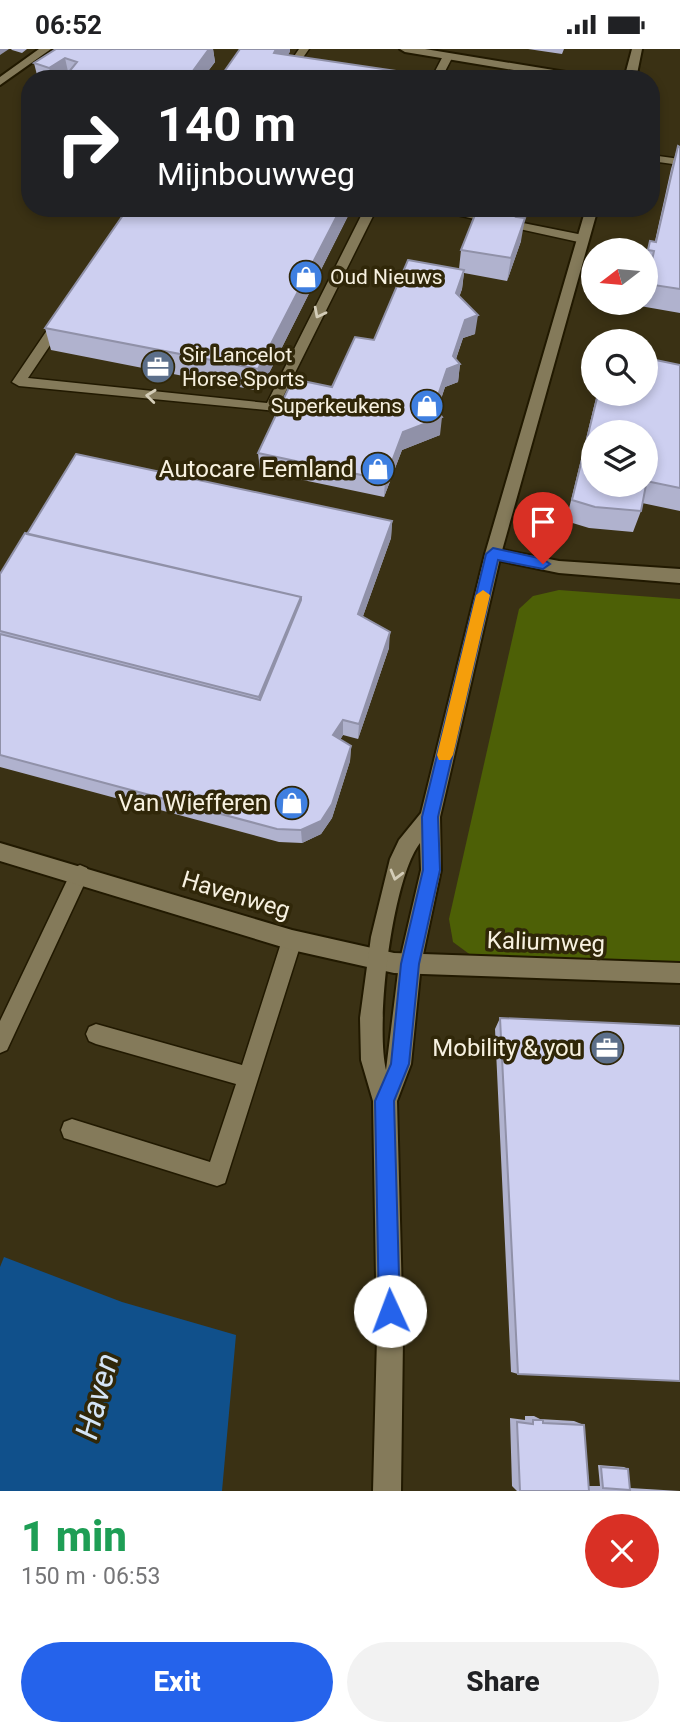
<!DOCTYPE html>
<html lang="en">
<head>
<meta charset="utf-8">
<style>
  :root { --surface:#fff; --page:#f2f2f2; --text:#202124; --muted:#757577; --accent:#2563eb }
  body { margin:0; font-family:Roboto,sans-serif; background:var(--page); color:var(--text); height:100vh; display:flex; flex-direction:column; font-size:26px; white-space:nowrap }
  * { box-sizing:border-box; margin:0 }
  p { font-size:23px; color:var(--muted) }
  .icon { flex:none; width:38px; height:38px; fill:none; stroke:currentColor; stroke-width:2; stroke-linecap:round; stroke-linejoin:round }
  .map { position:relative; height:1442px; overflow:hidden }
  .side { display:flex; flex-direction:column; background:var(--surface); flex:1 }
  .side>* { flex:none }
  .banner { position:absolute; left:21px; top:21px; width:639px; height:147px; border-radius:28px; box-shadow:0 4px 10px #0003; background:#202124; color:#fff; overflow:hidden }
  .needle { width:46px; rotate:254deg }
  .buttons { position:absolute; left:581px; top:189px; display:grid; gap:14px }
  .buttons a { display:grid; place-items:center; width:77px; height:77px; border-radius:50%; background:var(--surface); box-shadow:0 4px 10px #0003; font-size:35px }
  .pin { position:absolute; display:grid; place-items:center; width:60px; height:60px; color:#fff; margin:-72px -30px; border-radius:50% 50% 50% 0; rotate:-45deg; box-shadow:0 0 7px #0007 }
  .pin .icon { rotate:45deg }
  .me { position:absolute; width:77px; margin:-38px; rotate:358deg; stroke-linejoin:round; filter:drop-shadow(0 0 5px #0008) }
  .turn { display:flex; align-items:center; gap:24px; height:147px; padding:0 21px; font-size:32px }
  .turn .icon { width:91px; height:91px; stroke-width:2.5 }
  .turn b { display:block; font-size:49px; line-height:60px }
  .round { display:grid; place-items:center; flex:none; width:74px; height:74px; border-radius:37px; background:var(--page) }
  .head { display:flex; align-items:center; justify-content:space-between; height:119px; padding:0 21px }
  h1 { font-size:42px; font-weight:800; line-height:52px; color:#1e9e55 }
  .action { display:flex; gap:14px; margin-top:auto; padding:14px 21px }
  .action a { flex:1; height:80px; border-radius:42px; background:var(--accent); color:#fff; font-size:28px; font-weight:800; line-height:80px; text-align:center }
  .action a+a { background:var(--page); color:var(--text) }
  .status { display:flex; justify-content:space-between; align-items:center; height:49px; padding:0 35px; background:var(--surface); direction:ltr }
  .status svg { height:19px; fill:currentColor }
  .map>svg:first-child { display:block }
  .green { fill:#4d6006 }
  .water { fill:#10508b }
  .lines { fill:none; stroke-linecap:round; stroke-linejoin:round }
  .service-casing { stroke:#211900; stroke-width:3 }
  .minor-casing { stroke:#211900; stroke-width:4 }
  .tertiary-casing { stroke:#211900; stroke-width:4 }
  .service { fill:#847a5a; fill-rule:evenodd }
  .minor { fill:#847a5a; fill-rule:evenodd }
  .tertiary { fill:#847a5a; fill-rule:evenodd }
  .wall { fill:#b0b2ce }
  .shaded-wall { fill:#9091a8 }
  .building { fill:#cdcff0; stroke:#9091a8; stroke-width:2 }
  .oneway { stroke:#d4cdb8 }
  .route { fill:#2563eb; stroke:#184099; stroke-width:2 }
  .slow { fill:#f59e0b }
  .labels { text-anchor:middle; stroke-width:7; stroke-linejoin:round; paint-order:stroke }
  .far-poi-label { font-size:21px; fill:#f7f1e0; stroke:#302709; text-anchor:start }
  .poi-label { font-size:24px; fill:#f7f1e0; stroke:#302709; text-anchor:end }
  .street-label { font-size:24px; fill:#f7f1e0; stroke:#302709 }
  .near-water-label { font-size:32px; font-style:italic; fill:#d4e4f5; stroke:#302709 }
</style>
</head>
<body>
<div class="status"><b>06:52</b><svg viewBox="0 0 49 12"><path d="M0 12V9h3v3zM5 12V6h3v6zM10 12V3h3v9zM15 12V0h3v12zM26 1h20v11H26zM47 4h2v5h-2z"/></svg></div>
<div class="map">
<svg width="680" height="1442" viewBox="0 0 680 1442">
  <rect width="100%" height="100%" fill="#3a3114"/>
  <!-- green -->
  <path class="green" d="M559 541 680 550V913L472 907 453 893 449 870 519 560 533 547Z"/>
  <!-- water -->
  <path class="water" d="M4 1208 122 1253 236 1286 222 1442H0V1218Z"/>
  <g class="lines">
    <defs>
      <path id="service" d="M299 0H309L295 20 343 30H318L285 24 284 22Z
        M448 4 453 7 441 30H431L443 7Z
        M651 106 680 110V116L651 112Z
        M365 159H377L276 362 19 337 12 333 56 268 61 267 67 271 28 329 267 354Z
        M425 159H449L583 186 589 190 583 194Z
        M80 816 87 819 89 825 7 1001 0 1004V972L73 819Z
        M292 882 299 884 302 891 225 1134 217 1137 64 1089 61 1081 64 1073 72 1070 210 1113 236 1035 96 995 89 992 86 985 89 978 96 975 242 1016 282 891 285 884Z"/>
      <path id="minor" d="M39 0H51L0 36V28Z
        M400 0H425L590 27 595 30H568L405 3Z
        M493 499 559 512 680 520V534L559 524 487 509 485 505Z
        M0 794 292 881 394 904 680 914V934L394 924 292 901 0 812Z"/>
      <path id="tertiary" d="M632 0H642L636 30H624Z
        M586 159H598L501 505 440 768 441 821 421 915 411 1015 397 1052 403 1289 401 1442H373L377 1289 373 1052 361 1011 360 969 371 888 390 810 399 791 421 764 485 505ZM420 794 421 821 399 915 386 1021C375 975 392 830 420 794Z"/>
    </defs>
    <!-- service casing -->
    <use href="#service" class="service-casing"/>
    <!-- minor casing -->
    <use href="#minor" class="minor-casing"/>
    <!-- tertiary casing -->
    <use href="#tertiary" class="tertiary-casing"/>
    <!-- service -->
    <use href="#service" class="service"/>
    <!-- minor -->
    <use href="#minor" class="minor"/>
    <!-- tertiary -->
    <use href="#tertiary" class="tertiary"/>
  </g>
  <!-- wall -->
  <path class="wall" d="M11 0H27L22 4 12 1Z
    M56 0H213L215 13 202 30H69L68 27 65 30H38L34 14Z
    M528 0H564L562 5Z
    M678 97 680 98V264L640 257 641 254H646V233L648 224H646V206L650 192H655L671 120Z
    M352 159 260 342 51 301 45 279Z
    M494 159H533L530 167 518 165V168L521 192 507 232 464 224 462 240 459 248 475 285 463 289 456 310 460 315 458 333 445 338 437 362 440 386 402 401 384 448 260 422 258 404 332 338 374 291 459 220 461 201 493 164Z
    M680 316V462L642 454 641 462 633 483 589 479 566 472 597 345H646Z
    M392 472 391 489 363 567 389 599 358 690 343 686 340 691 351 697 350 712 332 769 321 785 302 794 279 793 0 718V525Z
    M500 969 518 1325 511 1323 495 980Z
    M525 1367H534L540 1370 574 1372 584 1376 589 1437H600L598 1416 624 1418 628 1420 630 1439 680 1442H517L512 1437 510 1369 525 1371Z"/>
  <!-- shaded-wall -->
  <path class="shaded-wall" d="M0 0H9L0 6Z
    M209 0H213L215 13 202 30H187Z
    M276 0H290V3L275 26 274 4Z
    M65 9 69 27 65 30H52L49 19Z
    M341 159H352L260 342 258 320Z
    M525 169 521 192 507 232 511 209Z
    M464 221 462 240 454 263 456 244Z
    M478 266 475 285 463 289 453 318 460 315 458 333 445 338 434 371 442 368 440 386 402 401 384 448 385 431 403 383 434 358 465 271Z
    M392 472 391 489 358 581V565Z
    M301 548 302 568 262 666 259 648Z
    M390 583 389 599 358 690 359 675Z
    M343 671V686L333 701V686Z
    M351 697 350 712 332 769 321 785 302 794 301 781Z"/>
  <!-- building -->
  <path class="building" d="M56 0H209L187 30H107L68 24 77 13 65 9 49 19 34 14Z
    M240 0H276L274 4 410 24 407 30H219Z
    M494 28 510 30H494Z
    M678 97 680 98V240L647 235 654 202 648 201 650 192 656 193Z
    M128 159H341L258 320 45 279Z
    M494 159H507L519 161 516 168 525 169 511 209 461 201 477 161 493 164Z
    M408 211 464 221 456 244 478 266 465 271 453 307 460 315 447 320 434 358 442 368 403 383 385 431 258 404 293 330 332 338 355 288 374 291Z
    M646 309 680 316V439L646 432V435V383H593V436H646L641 462 595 458 572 451 598 345H646Z
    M76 405 392 472 358 565 390 583 359 675 343 671 333 686 351 697 332 755 321 772 301 781 277 780 0 706V585L260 651 301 551V548L27 485Z
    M25 484 301 548 259 648 0 582V525Z
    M500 969 680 977V1332L518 1325Z
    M533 1371H543V1374L584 1376 589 1442H520L517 1373 533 1375Z
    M601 1418 628 1420 630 1441 603 1439Z"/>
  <!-- one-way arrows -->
  <defs><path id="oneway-chevron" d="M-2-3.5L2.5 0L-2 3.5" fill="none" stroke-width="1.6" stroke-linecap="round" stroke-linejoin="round" transform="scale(1.75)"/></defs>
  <g class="oneway">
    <use href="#oneway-chevron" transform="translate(319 264) rotate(117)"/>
    <use href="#oneway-chevron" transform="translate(151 347) rotate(-174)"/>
    <use href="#oneway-chevron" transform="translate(396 826) rotate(105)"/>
  </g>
  <!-- route -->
  <path class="route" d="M493 499 543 510 550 515 543 520 498 511 438 768 440 821 419 915 409 1015 394 1052 400 1262 397 1270 390 1273 382 1270 379 1262 375 1052 391 1015 401 915 423 821 422 768 486 505Z"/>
  <!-- slow -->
  <path class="slow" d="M483 541 490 546 453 706 450 711H439L437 706 476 546Z"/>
  <!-- icons -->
  <defs>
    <symbol id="shop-disc" viewBox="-11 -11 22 22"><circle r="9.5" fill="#3f7fe0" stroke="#302709"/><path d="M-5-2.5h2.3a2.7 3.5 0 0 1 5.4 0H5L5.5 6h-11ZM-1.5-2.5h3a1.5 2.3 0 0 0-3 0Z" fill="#fff"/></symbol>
    <symbol id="office-disc" viewBox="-11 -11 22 22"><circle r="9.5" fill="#5c6f8a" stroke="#302709"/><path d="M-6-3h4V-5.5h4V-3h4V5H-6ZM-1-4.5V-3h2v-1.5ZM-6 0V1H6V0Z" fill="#fff"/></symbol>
  </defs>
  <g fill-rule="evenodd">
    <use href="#shop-disc" x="287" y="209" width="38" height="38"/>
    <use href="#office-disc" x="139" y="299" width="38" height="38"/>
    <use href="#shop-disc" x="408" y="338" width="38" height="38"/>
    <use href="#shop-disc" x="359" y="401" width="38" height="38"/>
    <use href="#shop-disc" x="273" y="735" width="38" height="38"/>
    <use href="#office-disc" x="588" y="980" width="38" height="38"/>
  </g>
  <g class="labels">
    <!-- far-poi labels -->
    <g class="far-poi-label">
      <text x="330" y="235">Oud Nieuws</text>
      <text x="182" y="313">Sir Lancelot<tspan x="182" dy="24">Horse Sports</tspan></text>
      <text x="402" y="364" text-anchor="end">Superkeukens</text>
    </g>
    <!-- poi labels -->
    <g class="poi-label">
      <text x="354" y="428">Autocare Eemland</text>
      <text x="268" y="762">Van Wiefferen</text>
      <text x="582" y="1007">Mobility &amp; you</text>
    </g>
    <!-- street labels -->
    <g class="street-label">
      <text transform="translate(236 846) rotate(17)" y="8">Havenweg</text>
      <text transform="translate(546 893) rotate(2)" y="8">Kaliumweg</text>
    </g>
    <!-- near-water labels -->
    <g class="near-water-label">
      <text transform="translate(97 1347) rotate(-75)" y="11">Haven</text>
    </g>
  </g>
</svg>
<div class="buttons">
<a><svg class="needle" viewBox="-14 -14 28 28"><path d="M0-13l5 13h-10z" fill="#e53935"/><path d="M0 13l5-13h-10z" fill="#757577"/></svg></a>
<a><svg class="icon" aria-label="search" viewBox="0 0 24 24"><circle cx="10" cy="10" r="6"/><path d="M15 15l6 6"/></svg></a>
<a><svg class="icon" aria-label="layers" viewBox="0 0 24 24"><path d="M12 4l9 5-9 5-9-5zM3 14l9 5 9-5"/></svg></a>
</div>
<div class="pin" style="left:543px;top:515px;background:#d93025"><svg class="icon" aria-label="arrive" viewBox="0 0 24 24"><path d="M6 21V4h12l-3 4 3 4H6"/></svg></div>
<svg class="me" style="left:390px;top:1262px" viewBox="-20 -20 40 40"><circle r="19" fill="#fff"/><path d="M0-13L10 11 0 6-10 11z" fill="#2563eb"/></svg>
<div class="banner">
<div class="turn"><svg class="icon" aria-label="right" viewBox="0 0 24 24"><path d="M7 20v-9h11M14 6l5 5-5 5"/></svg><div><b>140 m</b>Mijnbouwweg</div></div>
</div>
</div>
<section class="side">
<div class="head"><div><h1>1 min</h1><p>150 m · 06:53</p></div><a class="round" style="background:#d93025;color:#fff"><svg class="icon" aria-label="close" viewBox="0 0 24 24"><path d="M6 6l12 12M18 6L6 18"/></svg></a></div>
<div class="action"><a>Exit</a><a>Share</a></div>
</section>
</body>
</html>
